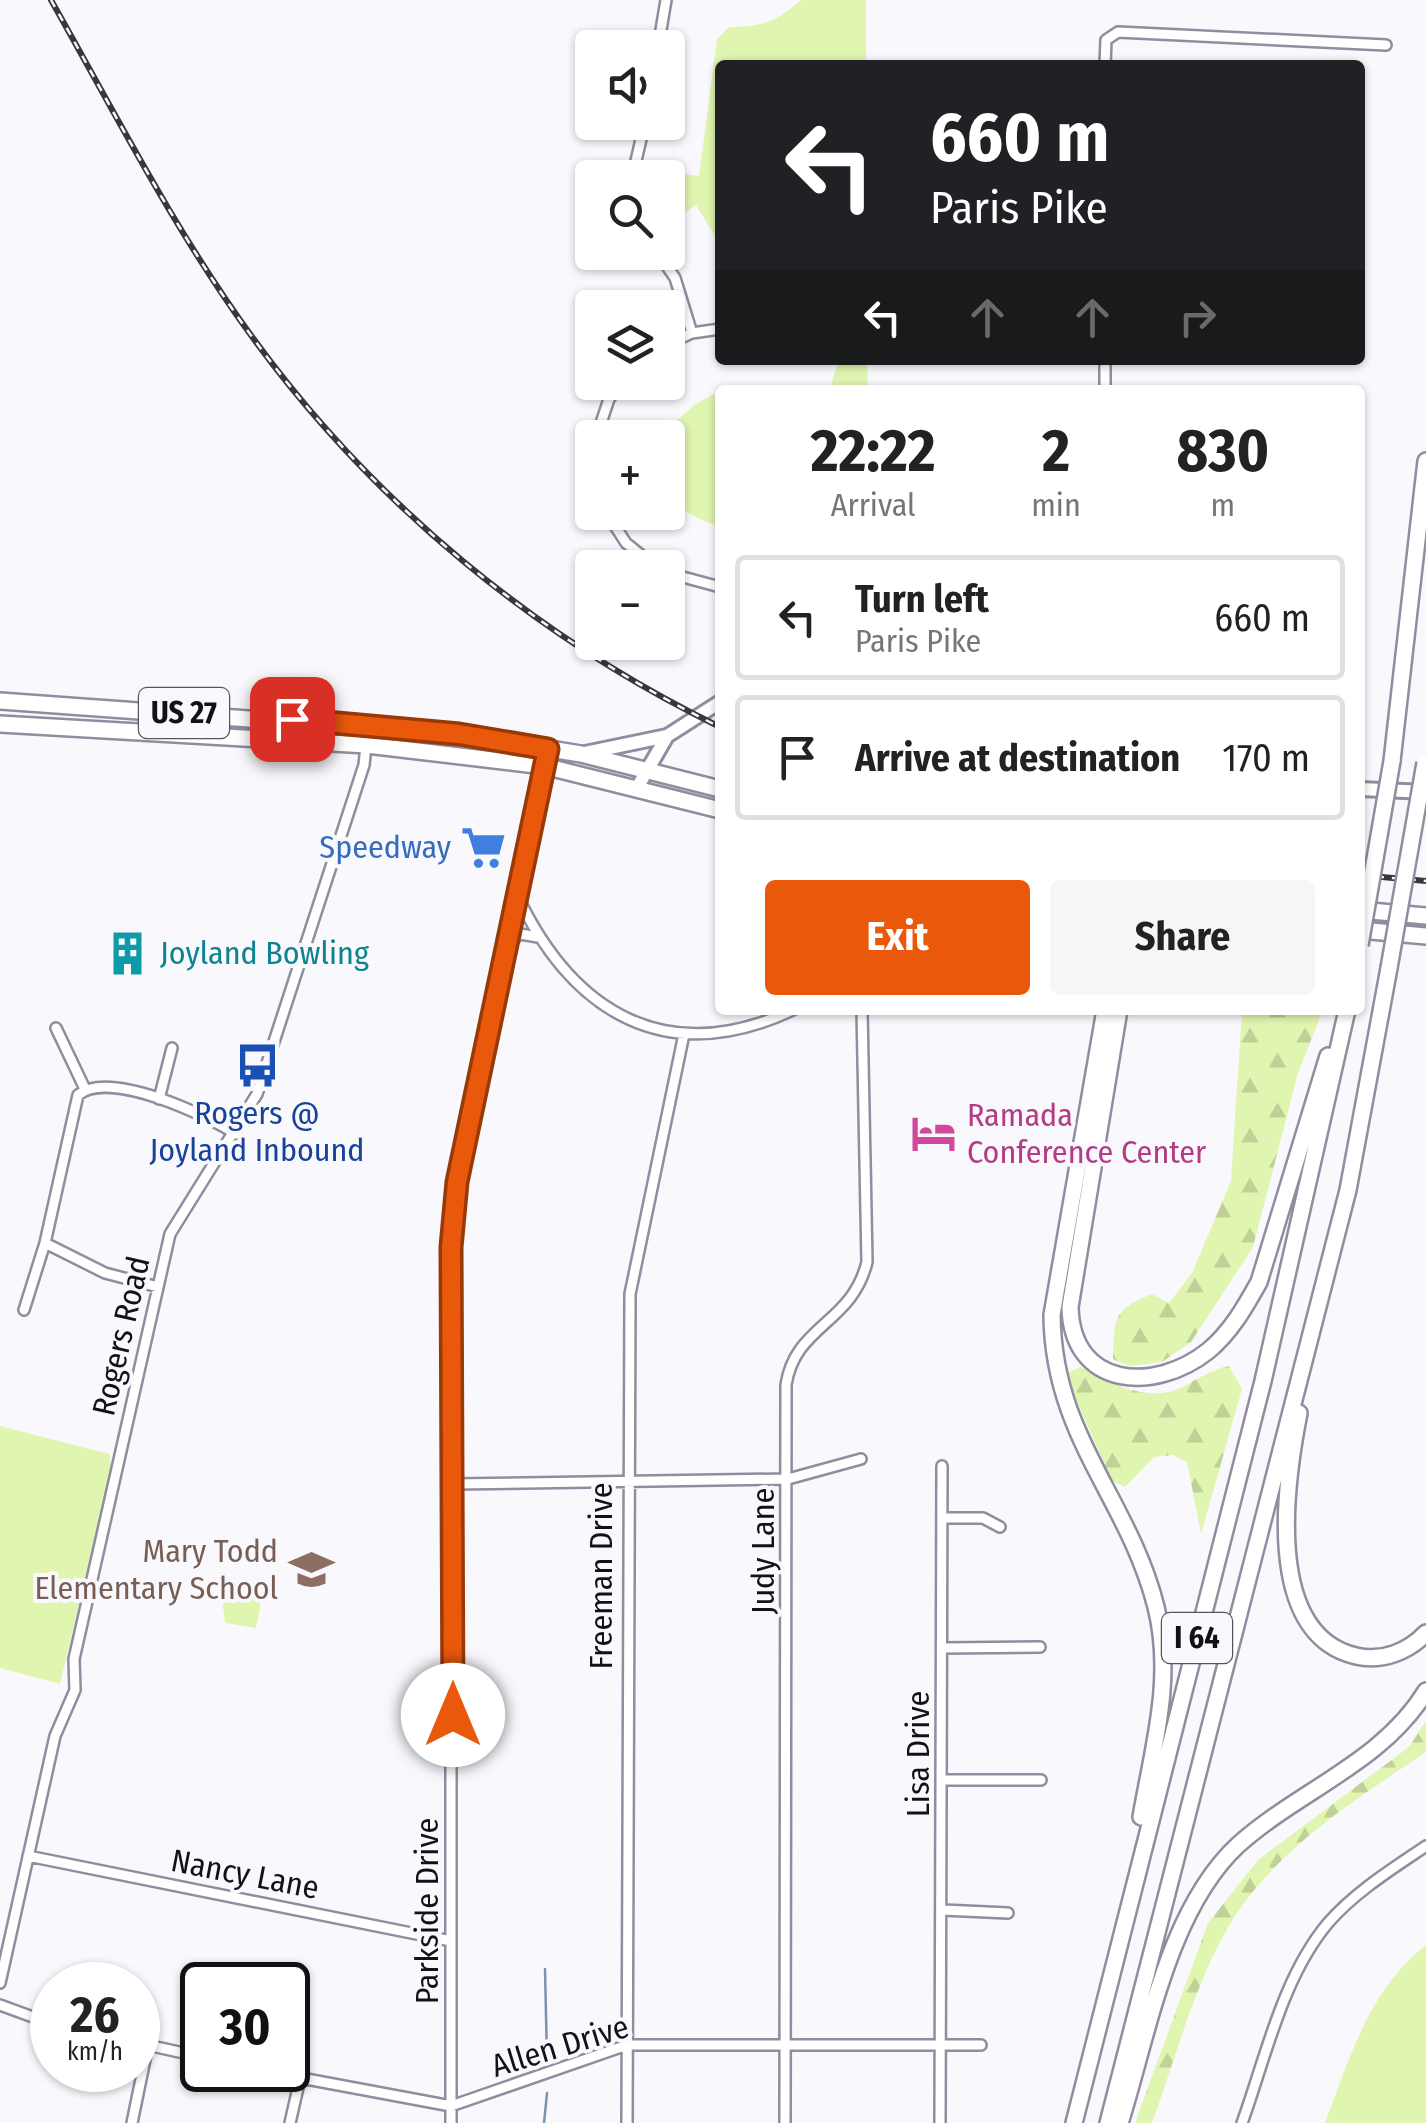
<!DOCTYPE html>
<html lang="en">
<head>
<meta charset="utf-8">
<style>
  :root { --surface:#fff; --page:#f6f6f6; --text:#222; --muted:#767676; --line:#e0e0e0; --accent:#ea580c }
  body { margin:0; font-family:"Fira Sans Condensed",sans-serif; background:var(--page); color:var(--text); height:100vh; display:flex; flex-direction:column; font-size:38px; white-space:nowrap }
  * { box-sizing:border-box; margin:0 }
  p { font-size:32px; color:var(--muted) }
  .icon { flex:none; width:55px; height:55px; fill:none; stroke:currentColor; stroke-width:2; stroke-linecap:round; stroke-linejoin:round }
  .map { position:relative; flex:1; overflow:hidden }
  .sheet { position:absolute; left:715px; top:385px; width:650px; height:630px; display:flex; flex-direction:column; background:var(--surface); border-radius:10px; box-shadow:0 2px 8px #0004 }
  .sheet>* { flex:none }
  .hud { position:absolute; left:715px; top:60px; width:650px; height:305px; border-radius:10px; box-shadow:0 2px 8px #0004; background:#202124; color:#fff; overflow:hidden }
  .fabs { position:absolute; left:575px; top:30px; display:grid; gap:20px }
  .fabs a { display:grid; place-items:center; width:110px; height:110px; border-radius:10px; background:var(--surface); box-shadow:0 2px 8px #0004; font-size:50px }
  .speed { position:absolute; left:30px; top:1962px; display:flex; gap:20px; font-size:50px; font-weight:700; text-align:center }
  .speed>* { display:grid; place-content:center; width:130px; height:130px; border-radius:50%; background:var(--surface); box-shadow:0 2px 8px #0004; line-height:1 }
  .speed small { font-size:25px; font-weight:400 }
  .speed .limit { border:5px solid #111; border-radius:15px; background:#fff; color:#111 }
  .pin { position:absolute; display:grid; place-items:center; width:85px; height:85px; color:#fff; margin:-42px; border-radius:20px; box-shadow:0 5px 15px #0006 }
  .me { position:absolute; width:110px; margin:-55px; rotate:0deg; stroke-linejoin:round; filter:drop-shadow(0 0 8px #0008) }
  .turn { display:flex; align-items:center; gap:35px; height:210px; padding:0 50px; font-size:45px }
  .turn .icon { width:130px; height:130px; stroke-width:2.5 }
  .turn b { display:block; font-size:70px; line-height:85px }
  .lanes { display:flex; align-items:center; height:95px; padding:0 50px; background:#0003; justify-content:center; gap:50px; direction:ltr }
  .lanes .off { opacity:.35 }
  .eta { display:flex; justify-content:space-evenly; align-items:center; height:170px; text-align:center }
  .eta b { font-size:60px; font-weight:700; line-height:70px }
  .button { display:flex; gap:20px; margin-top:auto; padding:20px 50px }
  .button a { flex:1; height:115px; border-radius:10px; background:var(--accent); color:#fff; font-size:40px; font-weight:700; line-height:115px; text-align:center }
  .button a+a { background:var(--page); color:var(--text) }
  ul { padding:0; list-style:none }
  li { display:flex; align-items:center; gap:30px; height:125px; margin:0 20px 15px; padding:0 30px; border:5px solid var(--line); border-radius:10px }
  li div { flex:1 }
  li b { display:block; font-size:38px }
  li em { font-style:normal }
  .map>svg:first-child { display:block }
  .green { fill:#e0f5b0 }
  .forest { fill:url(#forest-firs) }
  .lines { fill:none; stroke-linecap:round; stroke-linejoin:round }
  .stream { stroke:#7c92b1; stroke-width:2.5 }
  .street-casing { stroke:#908da0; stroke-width:14 }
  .secondary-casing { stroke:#908da0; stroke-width:18 }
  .highway-casing { stroke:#908da0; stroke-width:20 }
  .street { stroke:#fff; stroke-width:9 }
  .secondary { stroke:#fff; stroke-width:12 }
  .highway { stroke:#fff; stroke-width:15 }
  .rail-casing { stroke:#38373e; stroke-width:6 }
  .rail { stroke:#f9f8fd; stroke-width:2.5; stroke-dasharray:8; stroke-linecap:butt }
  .highway-bridge-casing { stroke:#908da0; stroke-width:20; stroke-linecap:butt }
  .highway-bridge { stroke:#fff; stroke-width:15 }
  .route-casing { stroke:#983908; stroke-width:25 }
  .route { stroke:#ea580c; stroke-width:18 }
  .labels { text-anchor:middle; stroke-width:8; stroke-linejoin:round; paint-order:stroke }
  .shield { fill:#f9f8fd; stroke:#57565d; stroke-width:2.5 }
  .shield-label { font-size:30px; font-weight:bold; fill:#121118 }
  .shop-label { font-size:32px; fill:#366cbe; stroke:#f9f8fd; text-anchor:end }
  .culture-label { font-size:32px; fill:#0d838f; stroke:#f9f8fd; text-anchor:start }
  .transit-label { font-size:32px; fill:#164399; stroke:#f9f8fd }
  .hotel-label { font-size:32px; fill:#b23c85; stroke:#f9f8fd; text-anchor:start }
  .street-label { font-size:32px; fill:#121118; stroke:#f9f8fd }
  .education-label { font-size:32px; fill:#785e54; stroke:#f9f8fd; text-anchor:end }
</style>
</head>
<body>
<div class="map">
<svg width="1426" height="2123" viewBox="0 0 1426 2123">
  <defs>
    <pattern id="forest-firs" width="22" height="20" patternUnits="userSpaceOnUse" patternTransform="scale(2.5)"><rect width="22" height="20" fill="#e0f5b0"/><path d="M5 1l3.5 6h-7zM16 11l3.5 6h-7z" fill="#bfd197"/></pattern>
  </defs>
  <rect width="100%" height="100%" fill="#f9f8fd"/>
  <!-- green -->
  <path class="green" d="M801 0H866V65H720V244L696 205 668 224V178L645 177 648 170 699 176 717 39 729 27C759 28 778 21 801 0Z
    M839 360H867L868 390H829Z
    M714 394 720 397V527C658 503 668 500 668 438L659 437 694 405Z
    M0 1426 110 1454 111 1471 60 1684 0 1668Z
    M233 1594 262 1597 256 1628 225 1623 222 1598Z
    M1426 1945V2123H1325C1350 2057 1369 1990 1426 1945Z"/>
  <!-- forest -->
  <path class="forest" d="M1242 1010H1323L1298 1073 1253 1247 1191 1342 1162 1362 1129 1366 1113 1359C1115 1318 1112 1310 1152 1294L1169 1303 1192 1273 1231 1181Z
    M1229 1366 1242 1389 1201 1534 1187 1462 1173 1455 1154 1457 1125 1487 1112 1481 1065 1374 1081 1367C1109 1383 1146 1402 1178 1389 1196 1381 1209 1370 1229 1366Z
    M1426 1721V1752C1346 1806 1259 1859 1216 1950 1189 2004 1173 2066 1152 2123H1135L1208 1923 1258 1860 1409 1747Z"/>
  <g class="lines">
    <!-- stream -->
    <path class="stream" d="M545 1969 547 2060
      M544 2123 547 2093"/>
    <defs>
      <path id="street" d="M658 48 666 0
        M1105 65 1106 40 1118 32 1386 45
        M632 178 645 122
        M657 252 675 278 692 333
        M668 344 692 333 720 329
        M1105 360V390
        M596 438 609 399 622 382
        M606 512 626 543 657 568
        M668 573 720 587
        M517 895C573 1013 666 1069 793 1010
        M506 945 520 934 538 937
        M56 1028 85 1089
        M159 1099 172 1048
        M45 1243 105 1273 158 1287
        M24 1310 45 1243 78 1095C109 1069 206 1115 236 1134
        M453 1484 788 1479 861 1459
        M943 1518H983L1000 1527
        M943 1648 1040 1647
        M942 1780H1041
        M28 1856 451 1941
        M943 1910 1008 1913
        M0 1983 55 1736 75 1690 74 1659 170 1234 257 1094 364 765 368 726
        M0 2005 52 2024
        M138 2043 202 2057
        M258 2070 451 2106 627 2045H981
        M132 2123 148 2045
        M290 2123 300 2079
        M451 2123V1247L457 1182 548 749
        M627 2123 630 1294 684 1034
        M785 2123 786 1385C795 1325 852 1324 867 1262L862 1010
        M940 2123 942 1466
        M1242 2123C1266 2057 1282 1978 1328 1923 1355 1892 1392 1869 1426 1846"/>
      <path id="secondary" d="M585 753 667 736 720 702
        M637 788 667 736
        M1360 789 1426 792"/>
      <path id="highway" d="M0 701 459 734 581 754 720 789
        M0 724 367 745 544 766 720 810
        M1392 761 1426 461
        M1360 910 1426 916
        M1360 930 1426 936
        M1105 1010 1052 1315C1053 1437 1129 1499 1156 1607 1174 1678 1153 1747 1141 1817
        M1119 1010 1070 1307C1072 1389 1155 1393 1208 1351 1231 1332 1245 1307 1259 1282L1328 1056
        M1299 1413C1286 1479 1262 1634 1356 1656 1382 1662 1408 1652 1426 1633
        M1074 2123 1263 1381 1347 1010
        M1108 2123 1348 1190 1389 968
        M1120 2123C1148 2034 1168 1910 1238 1845 1298 1791 1383 1762 1426 1691"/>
    </defs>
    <!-- street casing -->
    <use href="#street" class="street-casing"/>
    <!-- secondary casing -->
    <use href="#secondary" class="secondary-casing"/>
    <!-- highway casing -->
    <use href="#highway" class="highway-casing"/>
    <!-- street -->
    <use href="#street" class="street"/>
    <!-- secondary -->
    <use href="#secondary" class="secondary"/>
    <!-- highway -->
    <use href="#highway" class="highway"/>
    <defs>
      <path id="rail" d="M51 0C115 113 176 233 253 338 373 503 537 638 720 727
        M1360 875 1426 881"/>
    </defs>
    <!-- rail casing -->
    <use href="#rail" class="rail-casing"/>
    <!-- rail -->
    <use href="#rail" class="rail"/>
    <defs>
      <path id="highway-bridge" d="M1360 945 1392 761
        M1389 968 1425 763"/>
    </defs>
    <!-- highway-bridge casing -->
    <use href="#highway-bridge" class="highway-bridge-casing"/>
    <!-- highway-bridge -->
    <use href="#highway-bridge" class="highway-bridge"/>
  </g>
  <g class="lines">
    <defs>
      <path id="route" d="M292 719 459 734 548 749 457 1182 451 1247 453 1715"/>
    </defs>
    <!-- route casing -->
    <use href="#route" class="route-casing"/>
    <!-- route -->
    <use href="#route" class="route"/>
  </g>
  <!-- icons -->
  <defs>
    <symbol id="supermarket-bare" viewBox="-9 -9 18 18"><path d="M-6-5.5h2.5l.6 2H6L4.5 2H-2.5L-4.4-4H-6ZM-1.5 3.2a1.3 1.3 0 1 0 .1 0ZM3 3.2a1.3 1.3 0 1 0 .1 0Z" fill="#3f7fe0" stroke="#f9f8fd" stroke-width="2.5" paint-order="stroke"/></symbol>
    <symbol id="building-bare" viewBox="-9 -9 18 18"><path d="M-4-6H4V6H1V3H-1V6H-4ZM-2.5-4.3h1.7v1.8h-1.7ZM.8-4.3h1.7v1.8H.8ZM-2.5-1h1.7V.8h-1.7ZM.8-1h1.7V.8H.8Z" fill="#0f9aa8" stroke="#f9f8fd" stroke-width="2.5" paint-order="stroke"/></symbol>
    <symbol id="bus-bare" viewBox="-9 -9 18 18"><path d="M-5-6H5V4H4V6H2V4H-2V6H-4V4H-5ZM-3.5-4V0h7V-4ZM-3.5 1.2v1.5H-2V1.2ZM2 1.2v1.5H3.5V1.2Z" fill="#1a4fb4" stroke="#f9f8fd" stroke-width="2.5" paint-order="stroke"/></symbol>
    <symbol id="hotel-bare" viewBox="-9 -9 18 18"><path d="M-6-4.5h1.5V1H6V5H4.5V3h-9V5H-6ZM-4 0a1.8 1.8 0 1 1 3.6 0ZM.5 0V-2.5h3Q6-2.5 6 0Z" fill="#d1479c" stroke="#f9f8fd" stroke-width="2.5" paint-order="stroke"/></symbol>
    <symbol id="school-bare" viewBox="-9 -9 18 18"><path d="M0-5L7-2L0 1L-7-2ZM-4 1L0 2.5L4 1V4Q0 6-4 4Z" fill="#8d6e63" stroke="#f9f8fd" stroke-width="2.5" paint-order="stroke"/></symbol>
  </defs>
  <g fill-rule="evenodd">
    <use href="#supermarket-bare" x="452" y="816" width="63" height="63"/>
    <use href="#building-bare" x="96" y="922" width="63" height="63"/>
    <use href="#bus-bare" x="226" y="1034" width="63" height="63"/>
    <use href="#hotel-bare" x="902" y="1102" width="63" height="63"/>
    <use href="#school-bare" x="280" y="1538" width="63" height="63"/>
  </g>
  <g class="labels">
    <!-- shield labels -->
    <g class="shield">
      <rect x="139" y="688" width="90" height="50" rx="8"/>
      <rect x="1162" y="1613" width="70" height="50" rx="8"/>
    </g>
    <g class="shield-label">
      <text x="184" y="723">US 27</text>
      <text x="1197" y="1648">I 64</text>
    </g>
    <!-- shop labels -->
    <g class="shop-label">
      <text x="451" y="858">Speedway</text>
    </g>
    <!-- culture labels -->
    <g class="culture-label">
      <text x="160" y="964">Joyland Bowling</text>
    </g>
    <!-- transit labels -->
    <g class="transit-label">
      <text x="257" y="1124">Rogers @<tspan x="257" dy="37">Joyland Inbound</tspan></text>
    </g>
    <!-- hotel labels -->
    <g class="hotel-label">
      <text x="967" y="1126">Ramada<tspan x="967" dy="37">Conference Center</tspan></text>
    </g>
    <!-- street labels -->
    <g class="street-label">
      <text transform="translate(121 1336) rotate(-77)" y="11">Rogers Road</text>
      <text transform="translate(763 1551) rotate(-90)" y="11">Judy Lane</text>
      <text transform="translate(601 1576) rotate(-90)" y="11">Freeman Drive</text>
      <text transform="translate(918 1754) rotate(-90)" y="11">Lisa Drive</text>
      <text transform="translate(245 1874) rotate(11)" y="11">Nancy Lane</text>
      <text transform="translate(427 1911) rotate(-90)" y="11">Parkside Drive</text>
      <text transform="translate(560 2046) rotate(-17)" y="11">Allen Drive</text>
    </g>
    <!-- education labels -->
    <g class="education-label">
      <text x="278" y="1562">Mary Todd<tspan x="278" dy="37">Elementary School</tspan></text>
    </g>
  </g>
</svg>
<div class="fabs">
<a><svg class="icon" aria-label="sound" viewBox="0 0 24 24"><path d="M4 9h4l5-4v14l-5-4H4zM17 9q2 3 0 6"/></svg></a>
<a><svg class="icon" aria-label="search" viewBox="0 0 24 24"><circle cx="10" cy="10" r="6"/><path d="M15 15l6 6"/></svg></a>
<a><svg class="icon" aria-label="layers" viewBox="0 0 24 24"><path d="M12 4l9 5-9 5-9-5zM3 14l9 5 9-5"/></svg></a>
<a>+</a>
<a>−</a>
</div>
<div class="speed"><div>26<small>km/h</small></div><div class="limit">30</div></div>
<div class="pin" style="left:292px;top:719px;background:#d93025"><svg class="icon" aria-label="arrive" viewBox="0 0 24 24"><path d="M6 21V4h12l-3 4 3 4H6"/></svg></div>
<svg class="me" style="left:453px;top:1715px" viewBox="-20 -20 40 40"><circle r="19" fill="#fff"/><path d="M0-13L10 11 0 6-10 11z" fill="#ea580c"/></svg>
<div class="hud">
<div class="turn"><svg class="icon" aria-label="left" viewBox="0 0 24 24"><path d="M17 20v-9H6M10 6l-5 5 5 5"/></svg><div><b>660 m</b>Paris Pike</div></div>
<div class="lanes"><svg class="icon" aria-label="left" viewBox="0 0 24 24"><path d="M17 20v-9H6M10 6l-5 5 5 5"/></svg><svg class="icon off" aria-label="ahead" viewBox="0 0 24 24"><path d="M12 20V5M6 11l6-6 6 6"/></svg><svg class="icon off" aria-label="ahead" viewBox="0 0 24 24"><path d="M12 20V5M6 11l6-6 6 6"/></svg><svg class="icon off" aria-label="right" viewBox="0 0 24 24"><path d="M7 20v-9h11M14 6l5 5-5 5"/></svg></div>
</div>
<section class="sheet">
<div class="eta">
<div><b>22:22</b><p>Arrival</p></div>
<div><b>2</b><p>min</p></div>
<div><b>830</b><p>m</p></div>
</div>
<ul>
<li><svg class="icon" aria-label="left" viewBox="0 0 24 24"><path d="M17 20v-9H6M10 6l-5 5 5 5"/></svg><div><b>Turn left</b><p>Paris Pike</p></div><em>660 m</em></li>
<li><svg class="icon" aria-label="arrive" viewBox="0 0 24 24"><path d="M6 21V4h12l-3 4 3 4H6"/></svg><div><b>Arrive at destination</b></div><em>170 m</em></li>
</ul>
<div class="button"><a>Exit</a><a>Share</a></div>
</section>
</div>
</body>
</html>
